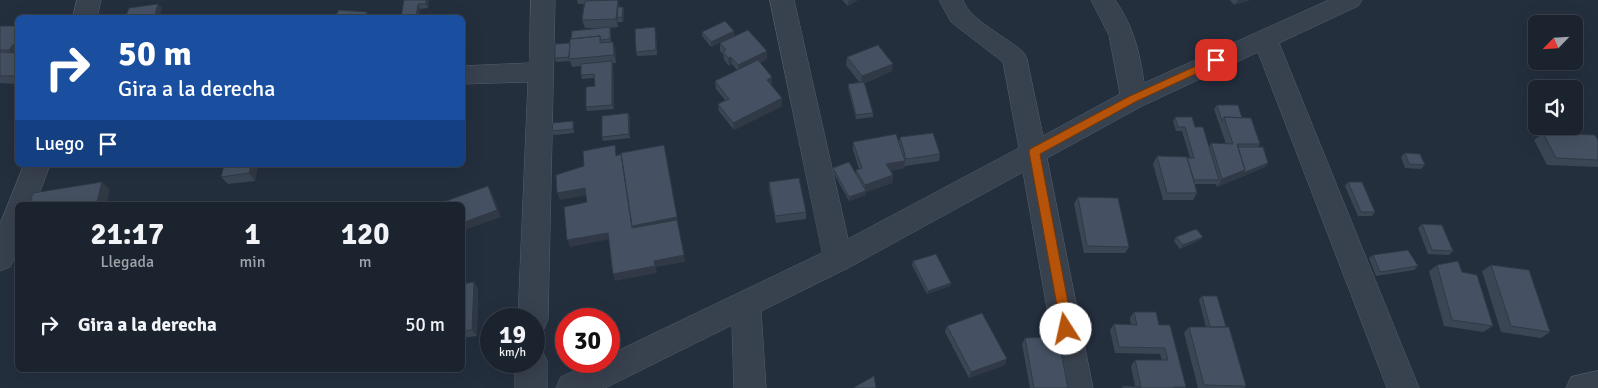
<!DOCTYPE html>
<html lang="es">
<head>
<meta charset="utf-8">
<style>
  :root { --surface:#1b232e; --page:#242b36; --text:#f1f3f6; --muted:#a0a4aa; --line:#39404a }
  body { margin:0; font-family:Signika,sans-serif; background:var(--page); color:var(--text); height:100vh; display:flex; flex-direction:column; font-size:19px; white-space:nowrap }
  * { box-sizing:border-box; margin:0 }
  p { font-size:16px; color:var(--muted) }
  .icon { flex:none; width:28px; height:28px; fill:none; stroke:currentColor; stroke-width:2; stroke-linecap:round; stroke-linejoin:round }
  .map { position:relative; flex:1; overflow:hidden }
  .sheet { position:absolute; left:15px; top:202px; width:450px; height:170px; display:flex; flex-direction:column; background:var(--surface); border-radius:8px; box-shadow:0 5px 20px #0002,0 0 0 1px var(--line) }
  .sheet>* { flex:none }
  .top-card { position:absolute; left:15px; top:15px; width:450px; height:152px; border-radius:8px; box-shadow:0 5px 20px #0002,0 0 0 1px var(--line); background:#1a4fa0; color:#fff; overflow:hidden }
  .needle { width:32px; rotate:245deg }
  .buttons { position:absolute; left:1528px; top:15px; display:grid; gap:10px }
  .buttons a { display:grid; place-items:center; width:55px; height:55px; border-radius:8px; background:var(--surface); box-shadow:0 5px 20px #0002,0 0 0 1px var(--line); font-size:25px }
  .speed { position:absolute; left:480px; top:308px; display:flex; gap:10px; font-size:25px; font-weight:700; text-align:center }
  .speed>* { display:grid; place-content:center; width:65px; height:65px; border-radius:50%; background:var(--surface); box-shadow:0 5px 20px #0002,0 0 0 1px var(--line); line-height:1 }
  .speed small { font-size:12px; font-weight:400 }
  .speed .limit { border:8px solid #d22; background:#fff; color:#111 }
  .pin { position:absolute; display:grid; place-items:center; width:42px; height:42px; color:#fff; margin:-21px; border-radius:10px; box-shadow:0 2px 8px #0006 }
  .me { position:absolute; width:55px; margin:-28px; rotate:350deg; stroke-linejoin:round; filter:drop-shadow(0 0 4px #0008) }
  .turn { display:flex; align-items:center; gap:18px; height:105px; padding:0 20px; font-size:22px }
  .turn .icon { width:65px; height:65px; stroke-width:2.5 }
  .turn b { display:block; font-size:35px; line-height:42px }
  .then { display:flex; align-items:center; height:48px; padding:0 20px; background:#0003; gap:10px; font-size:19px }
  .eta { display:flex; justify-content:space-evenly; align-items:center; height:85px; text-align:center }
  .eta b { font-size:30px; font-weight:800; line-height:35px }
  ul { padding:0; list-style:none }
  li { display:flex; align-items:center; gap:15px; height:75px; padding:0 20px }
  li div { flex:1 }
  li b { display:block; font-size:19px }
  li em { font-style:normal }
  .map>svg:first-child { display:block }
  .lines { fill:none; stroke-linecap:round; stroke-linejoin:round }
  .minor-casing { stroke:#565f6c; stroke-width:1 }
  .minor { fill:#38414e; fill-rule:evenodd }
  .wall { fill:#3b4654 }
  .shaded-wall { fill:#303945 }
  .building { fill:#455162; stroke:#303945 }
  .route { fill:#b45309; stroke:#753606 }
</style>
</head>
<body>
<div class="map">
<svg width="1598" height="388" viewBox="0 0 1598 388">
  <rect width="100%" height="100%" fill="#242f3e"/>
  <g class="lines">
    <defs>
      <path id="minor" d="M77 0H101L97 18H73Z
        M531 0H555L548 319 544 329 534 332V319H518L528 82 462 84V66L529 63Z
        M770 0H794L848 239 1019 148 1003 62 951 22 939 0H963C970 21 1008 37 1024 53L1027 59 1043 136 1120 94 1109 35 1091 0H1115C1133 25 1140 53 1144 83L1329 0H1362L1358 6 1279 43 1419 388H1387L1258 52 1142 106 1047 158 1093 388H1061L1023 172 848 268 761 311 766 388H734L732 325 605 388H556L561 377 595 361H609V355L822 253Z
        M24 165H50L35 205H18V250L10 267 0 271V224Z
        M534 348 542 351 547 361V388H515V361H534Z
        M1598 371V388H1566L1571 377Z"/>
    </defs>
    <!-- minor casing -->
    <use href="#minor" class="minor-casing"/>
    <!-- minor -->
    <use href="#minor" class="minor"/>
  </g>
  <!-- wall -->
  <path class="wall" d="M404 0H429L428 8 420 9Z
    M577 0H618L619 7H623L624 11 623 22H618V27L610 28 611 32V42H613L615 50 616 63H613L614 109 587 111 586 107 595 86 594 78 582 79 581 75V66L572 67 570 61 556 62 555 58 570 43 608 28H585L582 20 584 4H578Z
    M842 0H858L848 6Z
    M1230 0H1250L1234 5Z
    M0 26H18V84L0 83Z
    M734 31V36L711 47 702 36V32Z
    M656 32 657 55 637 56 636 52Z
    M720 43 767 59 760 63 772 77V85L771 86 782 106 734 130 719 111 718 104 725 100 716 89 715 81 737 70 732 64 729 66 724 60 723 54 720 51Z
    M847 57 892 71 865 83 873 113V117L856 119 848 88V84L859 82 846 65Z
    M1217 105 1242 118 1260 144 1258 147 1265 167 1217 187 1216 184H1195L1197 193 1193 200H1163L1153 164 1157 156 1190 158 1182 131H1176L1173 121 1175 117 1195 127 1209 147 1211 143 1226 144 1214 109Z
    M630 117V138L603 141 602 137Z
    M573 121 574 125V133L554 135 552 131Z
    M1543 133 1598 140V167L1547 165 1534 140Z
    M900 137 940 154 939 161 905 166 904 168 890 171 893 175 892 183 866 192V195L849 201 833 172V168L856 174V170L859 169 853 150V142H899Z
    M1405 153 1425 165 1421 169 1405 168 1401 157Z
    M258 165 255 181 228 184 221 177Z
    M769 182 806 212V219L776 223 769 190Z
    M1348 182 1375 212 1372 216H1358L1345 186Z
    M1078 197 1129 247 1125 253H1084L1074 204Z
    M1422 224 1453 251 1449 255 1428 254 1418 228Z
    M1176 237H1203L1200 240 1180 249 1174 241Z
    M1373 255 1418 266 1414 270 1376 276 1369 258Z
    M913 261 951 283 950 286 927 294 912 265Z
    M1437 265 1462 272 1493 326 1483 332 1444 326 1429 271Z
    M1491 265 1550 332 1541 338 1501 332 1482 271Z
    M474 282 478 289 477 336 462 338V284Z
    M1202 296 1226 327 1246 386 1244 388H1198L1184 333 1189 327H1206L1199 300Z
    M1134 312 1159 325 1186 387 1185 388H1121L1123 386H1135L1131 366 1135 360H1162L1160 354 1115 353 1110 330 1114 324 1131 325 1130 318Z
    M947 326 1005 365 969 378 945 332Z
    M1025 338 1068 388H1030L1022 344Z"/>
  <!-- shaded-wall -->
  <path class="shaded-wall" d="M426 0H429L428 8 426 4Z
    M618 0 620 8 617 18 618 22V27L616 19Z
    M851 0H858L848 6V1Z
    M1239 0H1250L1234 5 1237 1Z
    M158 4 162 8 159 18H154Z
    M418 4 420 9 419 18H416Z
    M623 7 624 11 623 22 622 17Z
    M367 12 370 18H364Z
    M734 31V36L711 47V42Z
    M18 39V58H17L9 50Z
    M613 42 615 50 616 63 614 55Z
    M767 51V59L739 73 738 65Z
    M731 57 732 64 729 66 728 58Z
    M612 61 613 65 614 109 612 105Z
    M893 64 892 71 861 84 862 76Z
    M772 77V85L767 88V80Z
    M782 98V106L734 130 733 123Z
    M628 113 630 117V138L629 134Z
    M573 121 574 125V133L573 129Z
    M666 155 685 262 656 267 657 273 615 281 613 274 634 235 632 226Z
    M905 161 904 168 885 172 886 164Z
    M1268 163 1265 167 1217 187 1222 179 1245 170Z
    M251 165H258L255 181 249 173Z
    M893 175 892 183 866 192V195L849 201V197L864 192 865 185Z
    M102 182 110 190 106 205H96Z
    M488 186 492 193 501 217 462 231V223Z
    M585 188 588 195 560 200 557 193Z
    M608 233 610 239 570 247 567 240Z
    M1203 237 1200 240 1180 249 1183 245Z
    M474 282 478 289 477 336 472 330Z
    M951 283 950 286 927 294 928 291Z
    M1007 359 1005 365 969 378 971 372Z"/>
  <!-- building -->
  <path class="building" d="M404 0H426V4H418L416 18H401Z
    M618 0 616 19 582 20 585 1Z
    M158 4 154 18H125L129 8Z
    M618 7H623L622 17 617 18Z
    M339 10 367 12 364 18H334Z
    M725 21 734 31 711 42 702 32Z
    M0 26H18V39L9 50H0Z
    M610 27V39L601 40 600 36 571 39 572 31Z
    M655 27 656 50 636 52 635 29Z
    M748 30 767 51 738 65 731 57 728 58 723 52 726 50 720 43Z
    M600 36V43L613 42 614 55 569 59 570 39Z
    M570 43 569 57 555 58V44Z
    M878 45 893 64 862 76 847 57Z
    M0 52 18 53V76H0Z
    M758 60 772 77 767 80 782 98 733 123 718 104 729 99 715 81Z
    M612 61V105L586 107V87L595 86 594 74 581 75V64Z
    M864 82 873 113 856 115 848 84Z
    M1217 105H1238L1242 118 1224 117 1222 121Z
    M628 113 629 134 602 137V116Z
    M1175 117H1192L1195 127H1203L1219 180H1194L1187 158H1194L1185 127H1178Z
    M1224 117 1251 118 1260 144H1237L1245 170 1222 179 1211 143 1233 144Z
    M573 121V129L552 131 553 123Z
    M933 133 940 154 906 159 900 137Z
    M1543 133 1595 135 1598 140V160L1556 158Z
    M896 134 905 161 886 164 893 175 865 185 856 170 862 168 853 142Z
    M615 145 616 156 621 154 632 228 677 220 684 255 654 261 655 266 613 274 608 233 567 240 564 207 587 202 585 188 557 193 556 175 584 166 583 151Z
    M664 145 677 217 632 226 621 153Z
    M1238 147H1263L1268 163 1243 173 1245 170Z
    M1405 153 1420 154 1425 165 1409 164Z
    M1157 156 1187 157 1197 193H1167Z
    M849 162 866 191 849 197 833 168Z
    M224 165H251L249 173 221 177Z
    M799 178 806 212 775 216 769 182Z
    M102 182 96 205H29L33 193Z
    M1348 182H1362L1375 212H1361Z
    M488 186 497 210 462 223V205H448L446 201Z
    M1078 197 1118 198 1129 247 1087 246Z
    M1422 224 1442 225 1453 251 1432 250Z
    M1196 229 1203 237 1183 245 1176 237Z
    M1408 250 1418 266 1380 272 1373 255Z
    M936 254 951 283 928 291 913 261Z
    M1458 261 1462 272 1477 275 1493 326 1452 320 1437 265Z
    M1491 265 1529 270 1550 332 1511 326Z
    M474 282 472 330 462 331V284Z
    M1202 296H1217L1226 327H1210Z
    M1134 312H1156L1159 325H1170L1186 387H1174V388H1123V386L1141 387 1135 360H1168L1165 348 1119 347 1114 324 1137 325Z
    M982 313 1007 359 971 372 947 326Z
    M1189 327H1229L1246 386 1204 385Z
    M1058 337 1068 388H1034L1025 338Z
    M874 376 876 388H853Z"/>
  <!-- route -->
  <path class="route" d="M1216 57 1219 58V63L1137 101 1040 154 1073 329 1071 333H1062L1029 152 1030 149 1130 96Z"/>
</svg>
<div class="buttons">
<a><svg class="needle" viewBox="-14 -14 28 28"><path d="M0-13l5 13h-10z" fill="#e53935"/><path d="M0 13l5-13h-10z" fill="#a0a4aa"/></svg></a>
<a><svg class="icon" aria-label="sound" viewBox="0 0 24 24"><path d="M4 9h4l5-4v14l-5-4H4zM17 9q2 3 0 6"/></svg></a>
</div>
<div class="speed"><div>19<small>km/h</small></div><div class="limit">30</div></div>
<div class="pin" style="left:1216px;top:60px;background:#d93025"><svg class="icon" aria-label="arrive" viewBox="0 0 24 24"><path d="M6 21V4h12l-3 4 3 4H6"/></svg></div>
<svg class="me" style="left:1066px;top:329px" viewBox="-20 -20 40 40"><circle r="19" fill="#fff"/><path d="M0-13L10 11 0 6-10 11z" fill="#b45309"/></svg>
<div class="top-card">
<div class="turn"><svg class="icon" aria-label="right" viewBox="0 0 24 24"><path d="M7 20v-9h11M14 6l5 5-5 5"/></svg><div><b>50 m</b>Gira a la derecha</div></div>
<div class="then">Luego<svg class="icon" aria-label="arrive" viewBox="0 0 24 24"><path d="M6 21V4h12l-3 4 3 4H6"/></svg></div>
</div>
<section class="sheet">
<div class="eta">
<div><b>21:17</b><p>Llegada</p></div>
<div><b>1</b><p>min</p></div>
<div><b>120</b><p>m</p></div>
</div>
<ul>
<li><svg class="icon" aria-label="right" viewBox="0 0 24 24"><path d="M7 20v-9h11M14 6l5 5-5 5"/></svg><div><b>Gira a la derecha</b></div><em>50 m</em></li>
</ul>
</section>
</div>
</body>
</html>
